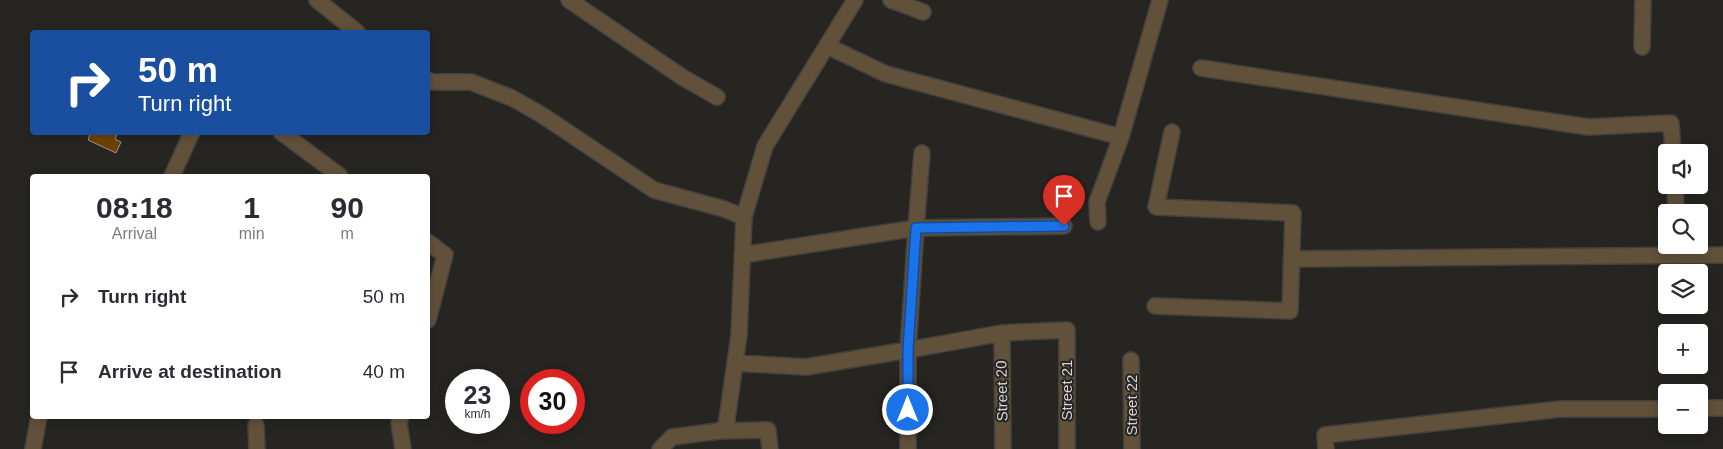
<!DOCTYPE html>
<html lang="en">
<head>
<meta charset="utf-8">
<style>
  :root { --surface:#fff; --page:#f7f7f7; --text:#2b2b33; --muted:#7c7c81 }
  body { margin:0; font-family:Helvetica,sans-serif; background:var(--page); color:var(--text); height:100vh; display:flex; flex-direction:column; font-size:19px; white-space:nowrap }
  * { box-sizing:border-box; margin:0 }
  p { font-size:16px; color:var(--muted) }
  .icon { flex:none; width:28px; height:28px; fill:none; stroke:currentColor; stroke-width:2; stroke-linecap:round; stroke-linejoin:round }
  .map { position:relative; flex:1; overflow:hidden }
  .panel { position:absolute; left:30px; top:174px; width:400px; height:245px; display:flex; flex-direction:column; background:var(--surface); border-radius:5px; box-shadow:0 2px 12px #0003 }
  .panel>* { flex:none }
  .guide { position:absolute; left:30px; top:30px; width:400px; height:105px; border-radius:5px; box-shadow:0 2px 12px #0003; background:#1a4fa0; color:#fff; overflow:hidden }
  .tools { position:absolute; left:1658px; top:144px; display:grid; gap:10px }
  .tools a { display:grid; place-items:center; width:50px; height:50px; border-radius:5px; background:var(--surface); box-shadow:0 2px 12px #0003; font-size:25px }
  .speed { position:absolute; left:445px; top:369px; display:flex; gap:10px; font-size:25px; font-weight:700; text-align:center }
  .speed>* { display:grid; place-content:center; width:65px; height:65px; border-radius:50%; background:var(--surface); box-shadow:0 2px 12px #0003; line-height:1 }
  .speed small { font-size:12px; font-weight:400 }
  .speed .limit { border:8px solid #d22; background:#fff; color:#111 }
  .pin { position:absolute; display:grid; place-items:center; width:42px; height:42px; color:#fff; margin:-51px -21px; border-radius:50% 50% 50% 0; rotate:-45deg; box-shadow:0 0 5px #0007 }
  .pin .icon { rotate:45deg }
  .me { position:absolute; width:55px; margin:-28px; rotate:0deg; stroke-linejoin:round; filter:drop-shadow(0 0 4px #0008) }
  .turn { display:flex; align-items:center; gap:18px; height:105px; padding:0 25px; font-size:22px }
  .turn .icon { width:65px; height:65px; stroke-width:2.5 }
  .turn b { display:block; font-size:35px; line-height:42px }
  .eta { display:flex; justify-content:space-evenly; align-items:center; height:85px; text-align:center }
  .eta b { font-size:30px; font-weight:700; line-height:35px }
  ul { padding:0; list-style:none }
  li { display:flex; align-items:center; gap:15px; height:75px; padding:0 25px }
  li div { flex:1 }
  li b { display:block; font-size:19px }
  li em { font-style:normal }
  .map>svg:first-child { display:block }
  .building { fill:#6f4200; stroke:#989592 }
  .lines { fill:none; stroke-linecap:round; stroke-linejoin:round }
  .street-casing { stroke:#43413e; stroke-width:18 }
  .street { stroke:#62513a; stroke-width:15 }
  .route-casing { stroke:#114b97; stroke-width:12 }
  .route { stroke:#1a73e8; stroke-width:9 }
  .labels { text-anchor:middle; stroke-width:4; stroke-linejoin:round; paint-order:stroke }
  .street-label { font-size:15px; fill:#d7d6d4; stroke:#272522 }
</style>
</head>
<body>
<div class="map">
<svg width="1723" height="449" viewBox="0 0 1723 449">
  <rect width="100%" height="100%" fill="#272522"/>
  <!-- building -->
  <path class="building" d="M91 132H118L115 139 121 142 116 153 88 140Z"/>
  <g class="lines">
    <defs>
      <path id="street" d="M317 0 357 32
        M569 0 682 77 717 97
        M891 0 923 12
        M827 46 886 74 1121 137
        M1642 47 1643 0
        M1201 68 1588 127 1671 123 1673 152
        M428 80 433 82H471L512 98 542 115 654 190 724 209 744 217
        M281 132 340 176
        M172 176 192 132
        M1675 185 1676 212
        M1098 222 1097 202 1121 137 1160 0
        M428 242 445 255 428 320
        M742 255 916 228 1064 226
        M1291 259 1723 255
        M1155 306 1290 311 1293 213 1156 207 1172 132
        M1002 333 1003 449
        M1131 360 1132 449
        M735 363 806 367 908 350 1002 333 1067 330V449
        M1699 408H1723
        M401 416 399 423 403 449
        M256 425 257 449
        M719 431 726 426 739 335 744 217 765 146 855 0
        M33 449 39 416
        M660 449 672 437 719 431 768 430 770 449
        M908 449V350L916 228 922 153
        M1326 449 1325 435 1561 409H1666"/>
    </defs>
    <!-- street casing -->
    <use href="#street" class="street-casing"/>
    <!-- street -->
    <use href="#street" class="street"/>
  </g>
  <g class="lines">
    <defs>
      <path id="route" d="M908 410V350L916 228 1064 226"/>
    </defs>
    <!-- route casing -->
    <use href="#route" class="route-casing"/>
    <!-- route -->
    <use href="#route" class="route"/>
  </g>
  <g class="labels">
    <!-- street labels -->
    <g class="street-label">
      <text transform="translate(1067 390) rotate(-90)" y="5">Street 21</text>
      <text transform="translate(1002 391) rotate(-91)" y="5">Street 20</text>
      <text transform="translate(1132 405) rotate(-90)" y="5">Street 22</text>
    </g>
  </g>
</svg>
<div class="tools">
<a><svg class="icon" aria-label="sound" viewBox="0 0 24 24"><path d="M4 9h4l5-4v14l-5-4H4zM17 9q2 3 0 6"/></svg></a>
<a><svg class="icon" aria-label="search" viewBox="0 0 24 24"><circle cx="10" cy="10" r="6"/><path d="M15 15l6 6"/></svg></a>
<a><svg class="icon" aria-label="layers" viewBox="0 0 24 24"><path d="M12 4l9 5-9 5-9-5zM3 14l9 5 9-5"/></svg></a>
<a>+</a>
<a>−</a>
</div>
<div class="speed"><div>23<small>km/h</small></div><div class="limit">30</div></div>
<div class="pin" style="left:1064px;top:226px;background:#d93025"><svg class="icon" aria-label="arrive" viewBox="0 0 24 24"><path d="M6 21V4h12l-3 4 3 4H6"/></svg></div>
<svg class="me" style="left:908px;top:410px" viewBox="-20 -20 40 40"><circle r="17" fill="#1a73e8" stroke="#fff" stroke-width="3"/><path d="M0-11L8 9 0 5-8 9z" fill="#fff"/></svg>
<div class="guide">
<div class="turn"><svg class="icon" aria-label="right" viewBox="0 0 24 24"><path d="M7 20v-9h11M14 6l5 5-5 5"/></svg><div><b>50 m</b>Turn right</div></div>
</div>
<section class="panel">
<div class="eta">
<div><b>08:18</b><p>Arrival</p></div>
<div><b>1</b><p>min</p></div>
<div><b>90</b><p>m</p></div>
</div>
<ul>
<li><svg class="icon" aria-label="right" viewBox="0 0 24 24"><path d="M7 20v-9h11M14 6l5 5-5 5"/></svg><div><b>Turn right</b></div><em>50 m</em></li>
<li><svg class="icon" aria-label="arrive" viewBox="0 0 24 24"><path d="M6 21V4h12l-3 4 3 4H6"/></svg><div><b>Arrive at destination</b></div><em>40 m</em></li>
</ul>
</section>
</div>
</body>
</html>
